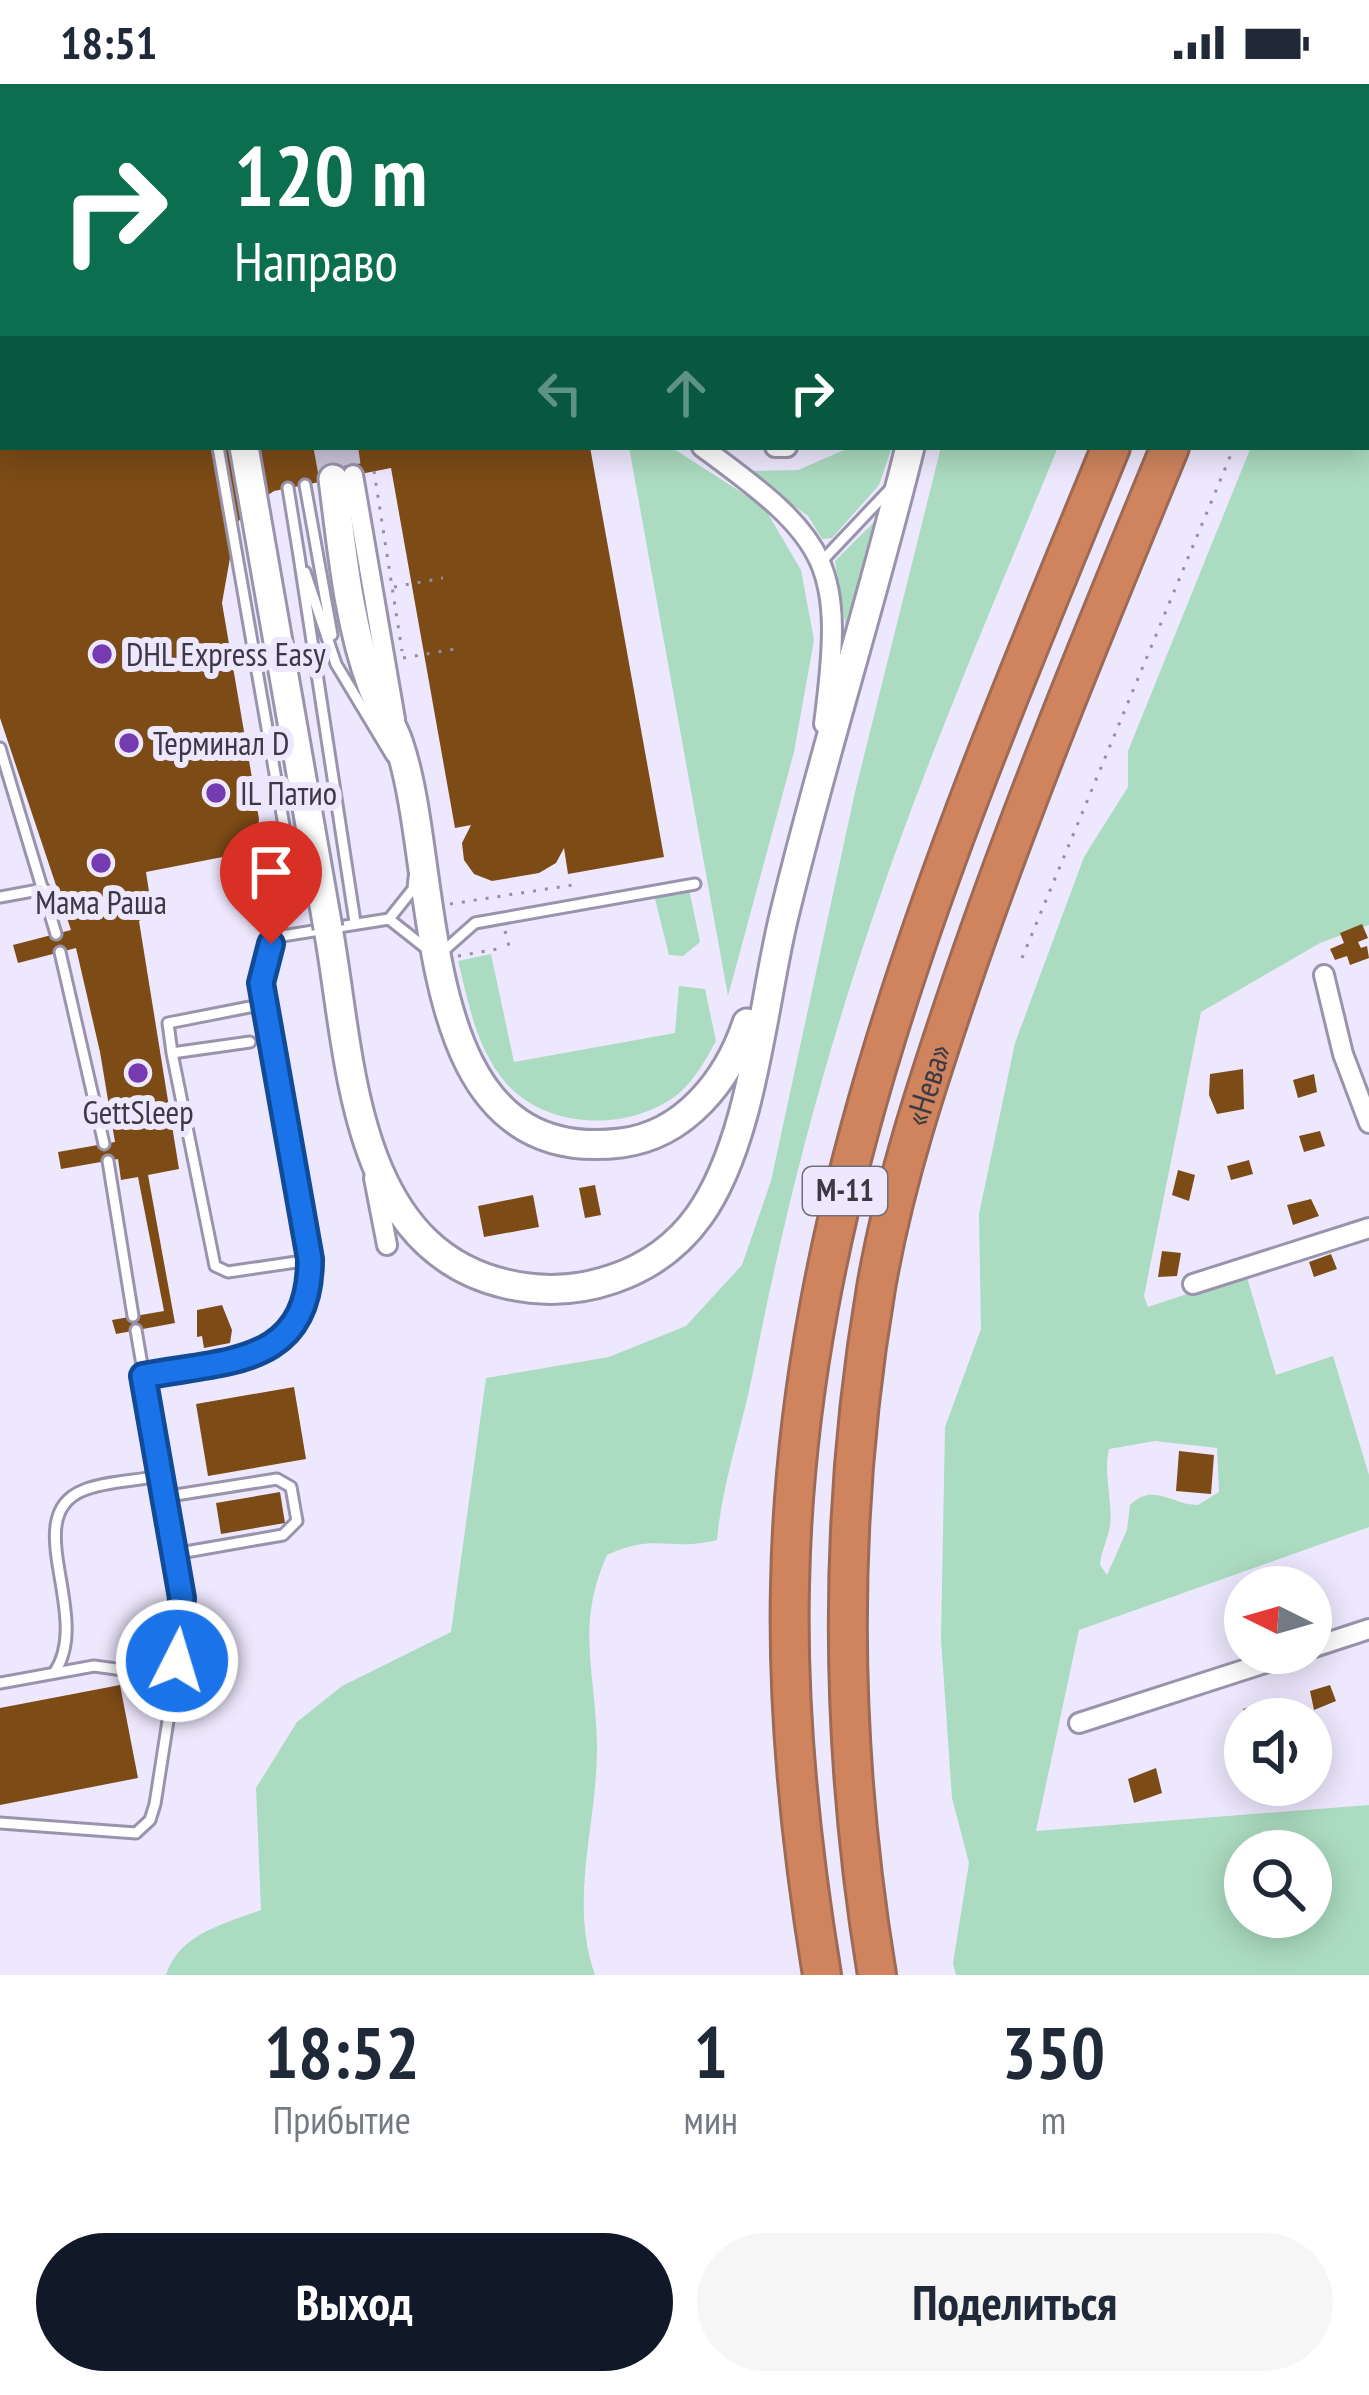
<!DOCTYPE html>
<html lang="ru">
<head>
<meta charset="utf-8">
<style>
  :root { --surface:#fff; --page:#f6f6f7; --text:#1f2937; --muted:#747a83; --accent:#111827 }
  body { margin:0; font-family:"PT Sans Narrow",sans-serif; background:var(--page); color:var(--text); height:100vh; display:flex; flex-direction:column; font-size:45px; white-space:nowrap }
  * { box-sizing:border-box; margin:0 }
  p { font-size:39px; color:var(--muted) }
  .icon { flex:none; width:66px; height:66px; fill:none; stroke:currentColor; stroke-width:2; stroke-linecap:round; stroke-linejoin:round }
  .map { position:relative; height:1891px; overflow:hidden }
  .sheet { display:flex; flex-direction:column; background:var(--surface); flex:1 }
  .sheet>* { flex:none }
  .guide { position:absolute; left:0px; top:0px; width:1371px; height:366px; box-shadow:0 6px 30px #0003; background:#0b6e4f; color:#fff; overflow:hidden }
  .needle { width:78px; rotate:275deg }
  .tools { position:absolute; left:1224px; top:1482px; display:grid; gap:24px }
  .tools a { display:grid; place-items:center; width:108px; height:108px; border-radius:50%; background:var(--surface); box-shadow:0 6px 30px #0003; font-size:60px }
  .pin { position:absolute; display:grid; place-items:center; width:102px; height:102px; color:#fff; margin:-123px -51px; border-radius:50% 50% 50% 0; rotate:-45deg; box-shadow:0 0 12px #0007 }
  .pin .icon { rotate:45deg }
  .me { position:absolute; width:132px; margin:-66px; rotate:5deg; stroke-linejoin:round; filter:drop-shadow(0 0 9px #0008) }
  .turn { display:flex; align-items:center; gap:42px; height:252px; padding:0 36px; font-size:54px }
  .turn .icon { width:156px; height:156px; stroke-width:2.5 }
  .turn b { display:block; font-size:84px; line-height:102px }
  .lanes { display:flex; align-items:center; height:114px; padding:0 36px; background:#0003; justify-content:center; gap:60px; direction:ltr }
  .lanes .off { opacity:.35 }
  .eta { display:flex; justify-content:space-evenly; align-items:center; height:204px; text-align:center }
  .eta b { font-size:72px; font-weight:700; line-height:84px }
  .primary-button { display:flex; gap:24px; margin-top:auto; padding:24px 36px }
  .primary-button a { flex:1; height:138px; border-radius:72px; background:var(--accent); color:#fff; font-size:48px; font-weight:700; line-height:138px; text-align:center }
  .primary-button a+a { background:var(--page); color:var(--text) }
  .status { display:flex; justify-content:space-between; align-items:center; height:84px; padding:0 60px; background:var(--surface); direction:ltr }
  .status svg { height:33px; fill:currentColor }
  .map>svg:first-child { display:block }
  .green { fill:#abdbc0; fill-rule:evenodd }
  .building { fill:#7c4b16 }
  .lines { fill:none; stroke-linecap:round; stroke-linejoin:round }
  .street-tunnel { stroke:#cac5d9; stroke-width:18; stroke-dasharray:18 9; stroke-linecap:butt }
  .secondary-tunnel { stroke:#cac5d9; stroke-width:27; stroke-dasharray:27 14; stroke-linecap:butt }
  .lane-casing { stroke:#9a93ac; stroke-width:15 }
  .street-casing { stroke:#9a93ac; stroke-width:24 }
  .secondary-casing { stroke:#9a93ac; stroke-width:33 }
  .highway-casing { stroke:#9c6a55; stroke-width:42 }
  .path { stroke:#9590a1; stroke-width:3; stroke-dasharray:3 9; stroke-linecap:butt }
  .lane { stroke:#fff; stroke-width:9 }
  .street { stroke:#fff; stroke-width:18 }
  .secondary { stroke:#fff; stroke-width:27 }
  .highway { stroke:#cf845e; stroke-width:36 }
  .lane-bridge-casing { stroke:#9a93ac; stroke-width:15; stroke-linecap:butt }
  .secondary-bridge-casing { stroke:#9a93ac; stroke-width:33; stroke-linecap:butt }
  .lane-bridge { stroke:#fff; stroke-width:9 }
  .secondary-bridge { stroke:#fff; stroke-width:27 }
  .route-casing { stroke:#114b97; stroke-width:30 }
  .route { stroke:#1a73e8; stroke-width:21 }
  .poi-dot { fill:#763bb1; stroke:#eee8fe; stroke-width:4.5 }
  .labels { text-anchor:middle; stroke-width:12; stroke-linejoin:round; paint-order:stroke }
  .shield { fill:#eee8fe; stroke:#716e7c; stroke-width:3 }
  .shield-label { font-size:30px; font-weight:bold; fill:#3c3944 }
  .poi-label { font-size:33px; fill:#3c3944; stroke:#eee8fe; text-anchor:start }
  .street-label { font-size:33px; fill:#3c3944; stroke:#eee8fe }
</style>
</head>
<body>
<div class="status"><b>18:51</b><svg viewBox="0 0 49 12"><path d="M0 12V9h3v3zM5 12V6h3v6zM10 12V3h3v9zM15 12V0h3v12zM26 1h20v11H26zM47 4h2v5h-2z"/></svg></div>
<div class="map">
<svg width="1369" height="1891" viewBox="0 0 1369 1891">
  <rect width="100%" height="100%" fill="#eee8fe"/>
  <!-- green -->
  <path class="green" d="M1369 71V841L1320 859 1201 928 1144 1212 1148 1223 1246 1190 1276 1291 1333 1272 1369 1391V1443L1079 1546 1036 1747 1369 1721V1891H956L953 1879 969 1779 952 1714 941 1555 945 1343 981 1245 979 1130 1015 959 1084 773 1128 703V667L1251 363H1368ZM1155 1357 1217 1364 1219 1408 1198 1421C1171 1421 1154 1398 1130 1421L1127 1446 1107 1491 1100 1481C1101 1467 1108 1455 1110 1442 1113 1418 1103 1388 1109 1365ZM1245 1767H1311V1833H1245Z
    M629 363H671L764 423 801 486 814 556 794 668 728 912Z
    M851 363H892L879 401 832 454 822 455 808 432 747 387 798 386Z
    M941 363H1058C996 514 930 666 877 821 824 974 784 1129 753 1288 742 1344 722 1399 717 1456 669 1468 656 1448 607 1471 575 1542 596 1589 597 1661 598 1738 568 1815 595 1891H166C179 1850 224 1840 261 1826L256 1704 297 1638 342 1602 451 1548 486 1294 609 1273 686 1242 742 1181 771 1097 855 708Z
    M876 436 847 550 835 477Z
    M689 805 700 858 683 872 669 871 654 811Z
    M491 870 514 978 675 949 679 902 705 905 716 957C706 975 695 996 678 1010 630 1048 547 1046 506 999 476 964 469 920 458 877Z"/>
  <!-- building -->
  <path class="building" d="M0 363H590L664 773 568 790 564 764 556 779 539 789 492 797 474 790 464 776 462 759 471 741 455 744 391 384 274 407 253 421 236 440 222 519 259 735 257 759 243 769 146 788 152 827 139 837 179 1085 148 1091 175 1239 116 1250 112 1236 164 1227 138 1093 121 1096 118 1075 61 1085 58 1068 115 1058 100 968 76 864 18 879 13 861 71 846 0 634Z
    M1362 840 1368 854 1358 858 1361 864 1367 862 1369 874 1350 881 1347 872 1335 876 1330 865 1344 859 1340 849Z
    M1243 985 1244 1025 1217 1030 1209 1011 1210 990Z
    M1314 990 1317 1008 1298 1014 1293 996Z
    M1320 1047 1325 1062 1304 1068 1299 1052Z
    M1249 1076 1253 1090 1231 1096 1227 1082Z
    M1178 1086 1195 1091 1189 1117 1172 1111Z
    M595 1101 601 1131 585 1134 579 1104Z
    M533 1111 539 1143 484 1153 478 1122Z
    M1311 1115 1319 1132 1293 1141 1287 1121Z
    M1162 1167 1181 1169 1177 1192 1158 1193Z
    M1331 1170 1337 1185 1314 1193 1309 1178Z
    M222 1221 232 1246 230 1259 204 1264 202 1252 197 1253V1226Z
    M294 1303 306 1375 208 1392 196 1320Z
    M1179 1367 1214 1371 1211 1410 1176 1407Z
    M280 1408 285 1439 221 1450 216 1419Z
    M120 1601 138 1694 0 1721V1624Z
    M1330 1601 1336 1617 1314 1626 1310 1607Z
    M1266 1618 1269 1635H1246L1243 1625Z
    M1156 1684 1162 1709 1134 1719 1128 1695Z"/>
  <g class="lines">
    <!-- street-tunnel -->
    <path class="street-tunnel" d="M349 363 353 391"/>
    <!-- secondary-tunnel -->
    <path class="secondary-tunnel" d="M327 363 333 395"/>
    <defs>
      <path id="lane" d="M100 0V3
        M137 0V3
        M221 0V3
        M233 0 235 3
        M662 0 674 3
        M728 3 729 0
        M827 3 828 0
        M883 3 886 0
        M305 401 332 551
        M288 404 299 472
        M299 472 355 838
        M822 477 892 403
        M305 488 336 580 392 673
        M0 664 56 850
        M414 794 413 805 389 835 427 865
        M0 813 44 805
        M60 868 104 1060
        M440 870 475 839 695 800
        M250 958 172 969 168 939 265 920 263 875 282 852 389 835
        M172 969 215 1182 228 1188 310 1176 265 920
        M108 1077 133 1232
        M143 1292C226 1277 310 1283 310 1176
        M163 1413 277 1395 291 1403 297 1437 283 1451 174 1470
        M54 1589C94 1532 17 1432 84 1406 106 1397 136 1397 159 1392
        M0 1599 94 1582 175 1593
        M0 1739 136 1749 150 1736 155 1720 182 1547V1514L136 1246"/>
      <path id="street" d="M288 0 289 3
        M561 0 562 3
        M585 0V3
        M970 3 971 0
        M702 363C831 457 845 479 824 640
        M775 363H787
        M353 391 395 635
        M1324 891 1343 970 1369 1039
        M374 1094 387 1161
        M1193 1200 1369 1144
        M1311 1564 1369 1545
        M1079 1639 1296 1569"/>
      <path id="secondary" d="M180 0 181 3
        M255 0 257 3
        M998 3 999 0
        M333 395C342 464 348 537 372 602 379 622 393 640 399 660 443 789 408 1085 621 1059 685 1051 728 996 747 939
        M328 844C351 969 350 1164 506 1200 577 1217 656 1192 699 1132 752 1058 762 925 783 836 821 677 871 522 910 363"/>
      <g id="highway">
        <path d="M1257 3 1259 0"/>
        <path d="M1317 3 1318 0"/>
        <path d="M822 1891C801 1763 787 1632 790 1502 797 1102 962 727 1111 363"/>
        <path id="s1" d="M877 1891C839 1660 837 1434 876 1204 894 1099 928 997 962 897 1024 716 1097 540 1170 363"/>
      </g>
    </defs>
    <!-- lane casing -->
    <use href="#lane" class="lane-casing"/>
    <!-- street casing -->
    <use href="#street" class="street-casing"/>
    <!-- secondary casing -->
    <use href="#secondary" class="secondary-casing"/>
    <!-- highway casing -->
    <use href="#highway" class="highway-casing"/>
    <!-- path -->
    <path class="path" d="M1368 40 1369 38
      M374 387 402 567
      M394 503 443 494
      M403 574 455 565
      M450 820 579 800
      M505 847 509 862
      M458 872 503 864
      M1022 874 1234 363"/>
    <!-- lane -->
    <use href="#lane" class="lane"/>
    <!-- street -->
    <use href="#street" class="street"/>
    <!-- secondary -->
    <use href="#secondary" class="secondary"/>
    <!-- highway -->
    <use href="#highway" class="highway"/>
    <defs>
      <path id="lane-bridge" d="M218 363 290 776 314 819"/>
      <path id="secondary-bridge" d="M244 363 328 844"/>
    </defs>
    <!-- lane-bridge casing -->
    <use href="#lane-bridge" class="lane-bridge-casing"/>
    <!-- secondary-bridge casing -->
    <use href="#secondary-bridge" class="secondary-bridge-casing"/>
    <!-- lane-bridge -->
    <use href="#lane-bridge" class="lane-bridge"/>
    <!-- secondary-bridge -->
    <use href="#secondary-bridge" class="secondary-bridge"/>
  </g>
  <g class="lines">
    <defs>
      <path id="route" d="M177 1577 182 1514 143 1292C227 1276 310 1283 310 1175L261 899 271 860"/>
    </defs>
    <!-- route casing -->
    <use href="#route" class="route-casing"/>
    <!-- route -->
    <use href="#route" class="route"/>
  </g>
  <!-- markers -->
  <g class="poi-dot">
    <circle cx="102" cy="570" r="12"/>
    <circle cx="129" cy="659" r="12"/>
    <circle cx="216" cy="709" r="12"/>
    <circle cx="101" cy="779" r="12"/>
    <circle cx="138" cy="989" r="12"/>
  </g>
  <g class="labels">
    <!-- shield labels -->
    <rect class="shield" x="803" y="1083" width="84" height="48" rx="9"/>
    <g class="shield-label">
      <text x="845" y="1117">М-11</text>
    </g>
    <!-- poi labels -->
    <g class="poi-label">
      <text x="126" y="582">DHL Express Easy</text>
      <text x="153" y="671">Терминал D</text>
      <text x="240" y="721">IL Патио</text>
      <text x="101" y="830" text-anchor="middle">Мама Раша</text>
      <text x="138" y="1040" text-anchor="middle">GettSleep</text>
    </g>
    <!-- street labels -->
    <g class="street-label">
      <text dy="12" stroke="none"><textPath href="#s1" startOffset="900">«Нева»</textPath></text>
    </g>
  </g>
</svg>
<div class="tools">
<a><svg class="needle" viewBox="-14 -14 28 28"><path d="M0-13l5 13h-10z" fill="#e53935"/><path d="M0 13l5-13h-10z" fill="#747a83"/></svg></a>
<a><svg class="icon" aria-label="sound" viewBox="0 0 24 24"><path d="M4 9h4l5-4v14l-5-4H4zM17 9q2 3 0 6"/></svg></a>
<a><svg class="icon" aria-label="search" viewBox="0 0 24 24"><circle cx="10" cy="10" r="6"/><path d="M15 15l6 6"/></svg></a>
</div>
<div class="pin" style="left:271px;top:860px;background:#d93025"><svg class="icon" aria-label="arrive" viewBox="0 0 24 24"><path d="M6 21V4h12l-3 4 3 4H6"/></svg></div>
<svg class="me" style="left:177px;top:1577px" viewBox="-20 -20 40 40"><circle r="17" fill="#1a73e8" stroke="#fff" stroke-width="3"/><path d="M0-11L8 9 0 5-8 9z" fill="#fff"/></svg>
<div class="guide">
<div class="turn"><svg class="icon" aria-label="right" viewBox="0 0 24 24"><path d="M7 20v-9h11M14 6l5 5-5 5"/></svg><div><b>120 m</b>Направо</div></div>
<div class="lanes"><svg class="icon off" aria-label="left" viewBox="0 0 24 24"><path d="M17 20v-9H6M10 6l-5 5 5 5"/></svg><svg class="icon off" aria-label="ahead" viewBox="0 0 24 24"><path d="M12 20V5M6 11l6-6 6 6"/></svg><svg class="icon" aria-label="right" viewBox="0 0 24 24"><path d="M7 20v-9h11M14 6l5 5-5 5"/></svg></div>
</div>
</div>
<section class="sheet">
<div class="eta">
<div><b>18:52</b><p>Прибытие</p></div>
<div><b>1</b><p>мин</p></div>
<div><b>350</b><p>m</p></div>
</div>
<div class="primary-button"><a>Выход</a><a>Поделиться</a></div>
</section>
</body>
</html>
